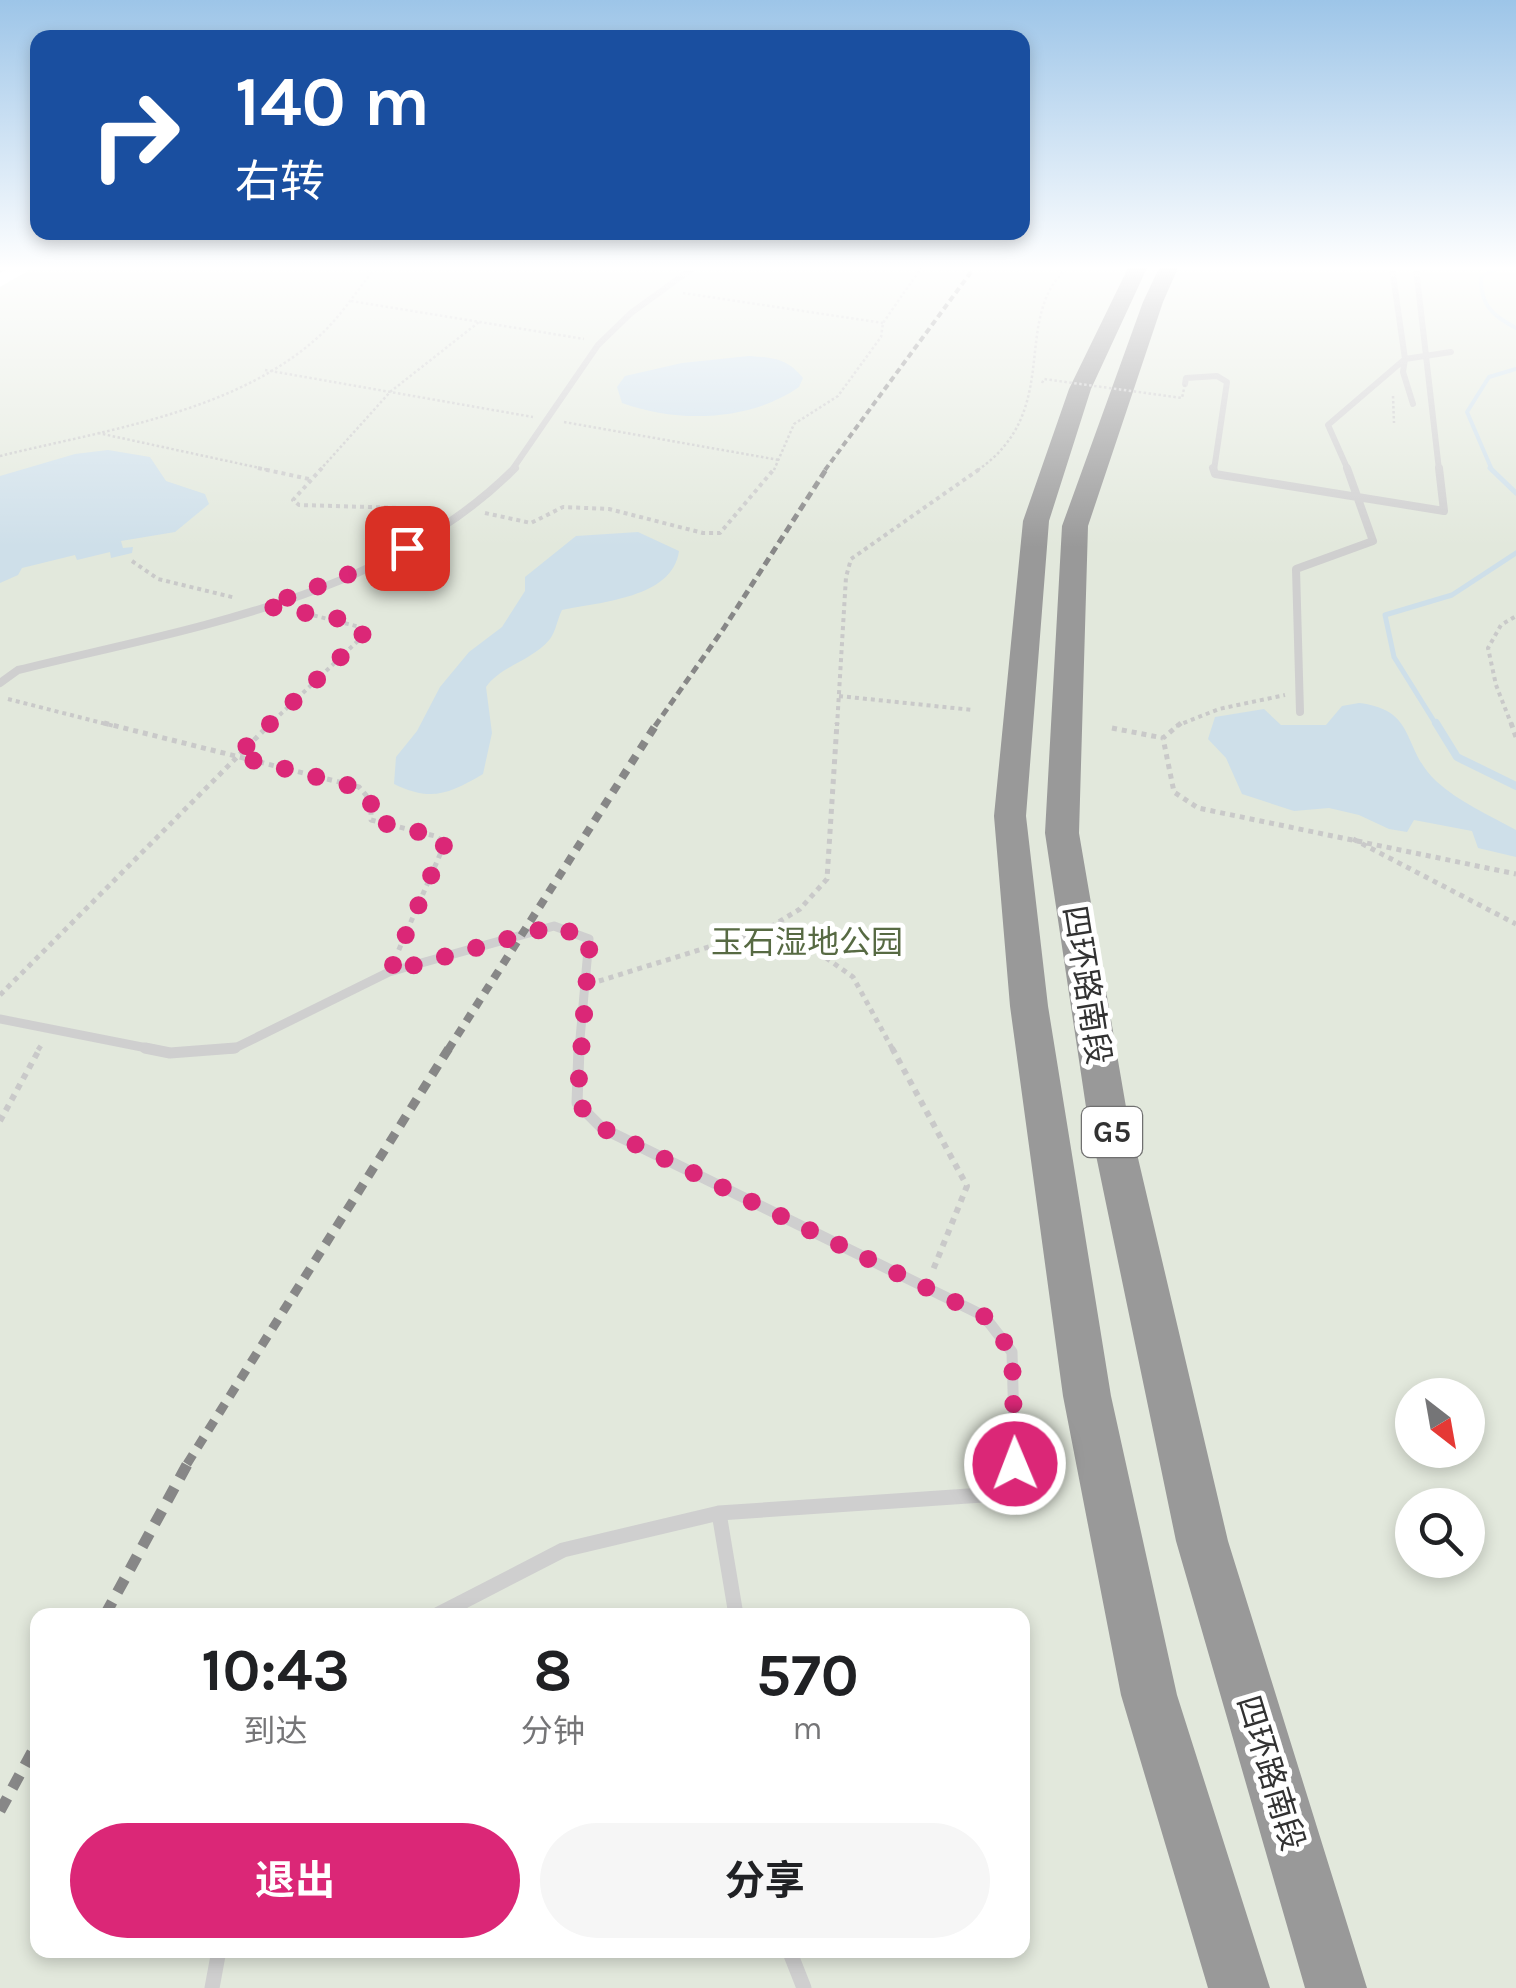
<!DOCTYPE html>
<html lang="zh">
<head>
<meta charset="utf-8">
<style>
  :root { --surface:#fff; --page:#f6f6f6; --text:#202124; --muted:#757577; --accent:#db2777 }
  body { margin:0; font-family:Karla,"Noto Sans SC",sans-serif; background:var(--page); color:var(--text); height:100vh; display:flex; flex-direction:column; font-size:38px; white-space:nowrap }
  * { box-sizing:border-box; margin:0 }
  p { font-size:32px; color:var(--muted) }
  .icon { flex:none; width:55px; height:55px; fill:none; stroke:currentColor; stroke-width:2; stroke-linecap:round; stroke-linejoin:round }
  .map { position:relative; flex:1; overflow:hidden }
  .drawer { position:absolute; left:30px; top:1608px; width:1000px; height:350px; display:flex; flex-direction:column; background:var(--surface); border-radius:20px; box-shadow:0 5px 15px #0003 }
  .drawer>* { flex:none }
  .guide { position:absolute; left:30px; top:30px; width:1000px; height:210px; border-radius:20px; box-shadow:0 5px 15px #0003; background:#1a4fa0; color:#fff; overflow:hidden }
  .needle { width:65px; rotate:149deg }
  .buttons { position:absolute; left:1395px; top:1378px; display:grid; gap:20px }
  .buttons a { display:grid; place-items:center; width:90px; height:90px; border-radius:50%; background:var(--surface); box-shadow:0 5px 15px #0003; font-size:50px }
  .pin { position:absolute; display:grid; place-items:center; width:85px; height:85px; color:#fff; margin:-42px; border-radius:20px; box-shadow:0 5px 15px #0006 }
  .me { position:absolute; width:110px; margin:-55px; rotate:359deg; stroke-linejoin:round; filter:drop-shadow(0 0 8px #0008) }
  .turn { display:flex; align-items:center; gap:35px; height:210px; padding:0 40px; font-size:45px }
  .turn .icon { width:130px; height:130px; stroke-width:2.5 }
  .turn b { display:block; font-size:70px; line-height:85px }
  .eta { display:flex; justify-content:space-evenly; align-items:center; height:170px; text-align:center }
  .eta b { font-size:60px; font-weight:700; line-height:70px }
  .button { display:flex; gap:20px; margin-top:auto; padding:20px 40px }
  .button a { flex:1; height:115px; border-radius:60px; background:var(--accent); color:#fff; font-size:40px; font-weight:700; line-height:115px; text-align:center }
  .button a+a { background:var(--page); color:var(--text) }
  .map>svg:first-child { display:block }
  .green { fill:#e2e8dc; fill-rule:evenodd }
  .water { fill:#cedfe9 }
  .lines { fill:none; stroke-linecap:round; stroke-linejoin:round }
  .stream-far2 { stroke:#cedfe9; stroke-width:4 }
  .stream-far1 { stroke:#cedfe9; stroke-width:5 }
  .stream { stroke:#cedfe9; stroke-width:8 }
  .path-far3 { stroke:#c9c9c9; stroke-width:2.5; stroke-dasharray:2.5 2.5; stroke-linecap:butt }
  .path-far2 { stroke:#c9c9c9; stroke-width:4; stroke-dasharray:4 4; stroke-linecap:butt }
  .path-far1 { stroke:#c9c9c9; stroke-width:5; stroke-dasharray:5 5; stroke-linecap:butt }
  .path { stroke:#c9c9c9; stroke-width:6; stroke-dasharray:6 6; stroke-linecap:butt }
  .service-far4 { stroke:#cfcfcf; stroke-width:6 }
  .service-far3 { stroke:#cfcfcf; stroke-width:8 }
  .service-far2 { stroke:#cfcfcf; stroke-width:9 }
  .service-far1 { stroke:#cfcfcf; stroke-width:11 }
  .service { stroke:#cfcfcf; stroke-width:15 }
  .minor { fill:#cfcfcf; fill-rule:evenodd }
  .motorway { fill:#999; fill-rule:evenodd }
  .rail-far4 { stroke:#878787; stroke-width:4; stroke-dasharray:6 4; stroke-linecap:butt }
  .rail-far3 { stroke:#878787; stroke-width:5; stroke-dasharray:8 5; stroke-linecap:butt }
  .rail-far2 { stroke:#878787; stroke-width:8; stroke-dasharray:9 8; stroke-linecap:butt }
  .rail-far1 { stroke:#878787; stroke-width:9; stroke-dasharray:11 9; stroke-linecap:butt }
  .rail { stroke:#878787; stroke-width:11; stroke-dasharray:15 11; stroke-linecap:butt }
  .path-bridge { stroke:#c9c9c9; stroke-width:2.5; stroke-dasharray:2.5 2.5; stroke-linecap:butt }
  .route { stroke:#db2777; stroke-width:18; stroke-dasharray:0 32.4 }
  .labels { text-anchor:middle; stroke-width:10; stroke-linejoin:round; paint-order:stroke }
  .shield { fill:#fff; stroke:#707070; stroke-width:2.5 }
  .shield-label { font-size:30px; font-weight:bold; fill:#323232 }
  .park-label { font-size:32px; fill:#576a43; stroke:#fff }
  .street-label { font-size:32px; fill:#323232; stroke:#fff }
</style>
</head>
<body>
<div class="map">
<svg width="1516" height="1988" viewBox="0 0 1516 1988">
  <rect width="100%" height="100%" fill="#fff"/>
  <!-- green -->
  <path class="green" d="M33 268H1516V1988H0V287ZM1412 1395H1468V1450H1412ZM1412 1505H1468V1560H1412ZM38 1615H1022V1950H38Z"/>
  <!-- water -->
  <path class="water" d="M749 356C773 358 787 358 803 378L799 387C749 422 677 423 622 403L617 387 625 376 682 363Z
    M108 450 150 457 166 481 205 494 209 504 175 532 121 541 123 548 133 547 132 553 111 558 110 552 77 560 75 555 22 568 18 575 0 583V476L75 454Z
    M638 532 679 551C673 598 600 602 562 610 557 620 556 631 550 639 532 661 502 665 486 687L492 733 483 774C449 794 431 802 394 784L396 757 417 731 440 687 469 652 502 627 525 591V577L576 536Z
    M1359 703C1418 710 1401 748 1436 781 1459 802 1489 815 1516 830V857L1478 848 1472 831 1414 820 1407 832 1389 829 1359 815 1329 808 1294 811 1242 794 1226 758 1208 739 1215 717 1264 709 1281 725H1326L1342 706Z"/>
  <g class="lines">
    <!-- stream-far2 -->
    <path class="stream-far2" d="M1497 268 1481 277C1480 305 1493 316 1516 328
      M1492 470 1467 412 1489 377 1516 369"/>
    <!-- stream-far1 -->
    <path class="stream-far1" d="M1490 468 1516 493
      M1437 726 1394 657 1385 615 1452 595 1516 553"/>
    <!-- stream -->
    <path class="stream" d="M1436 723 1457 757 1516 786"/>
    <!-- path-far3 -->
    <path class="path-far3" d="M683 293 883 323
      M351 301 584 339
      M265 370 533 417
      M1393 396 1394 423
      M564 422 779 460
      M98 433 269 470
      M0 456C105 430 232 413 316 339 339 319 356 292 375 268
      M320 470 390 392 479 322
      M774 470 794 424 838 396 881 337 883 323 921 268
      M978 470C1064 410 1010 320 1067 268"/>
    <!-- path-far2 -->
    <path class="path-far2" d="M258 468 309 479
      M322 468 293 500 299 505 439 509
      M485 513 531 523 563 507 609 509 703 533H720L775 468
      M132 561 158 579 236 598
      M839 696 973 710
      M8 699 114 726
      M268 726 363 636 360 627 300 612
      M837 726 846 577 851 559 981 468
      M1176 726 1219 709 1285 695
      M1512 726 1496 685 1488 648 1501 625 1516 616"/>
    <!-- path-far1 -->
    <path class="path-far1" d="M104 723 359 787 371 801V820L435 836 445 843 397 954
      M1181 723 1163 738 1174 792 1198 808 1516 874
      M1511 723 1516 737
      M1112 728 1163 738
      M1353 839 1516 924
      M777 923 853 977 893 1050
      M599 981 767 929 800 909 827 879 837 723
      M0 995 271 723
      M38 1050 42 1044"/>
    <!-- path -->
    <path class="path" d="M892 1048 967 1186 933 1270
      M0 1121 40 1048"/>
    <!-- service-far4 -->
    <path class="service-far4" d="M1392 268 1405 359 1403 372 1413 404
      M1416 268 1439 470
      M1185 384 1186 378 1217 376 1227 382 1214 470
      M512 470 598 345 631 313 693 268
      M1348 470 1328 425 1405 359 1451 352"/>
    <!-- service-far3 -->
    <path class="service-far3" d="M1213 468 1215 474 1444 511 1439 468
      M0 683 18 670C188 628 386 598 515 468
      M1300 712 1296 569 1373 541 1347 468"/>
    <!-- service-far2 -->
    <path class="service-far2" d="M0 1019 157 1050
      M210 1050 233 1049 389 972 554 926 589 939 579 1050"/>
    <!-- service-far1 -->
    <path class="service-far1" d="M145 1048 170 1053 235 1048
      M579 1048 577 1103 602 1128 984 1316 1012 1352 1015 1464"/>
    <!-- service -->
    <path class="service" d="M719 1513 736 1615
      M437 1615 563 1550 719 1513 983 1495 1015 1461
      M789 1950 804 1988
      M212 1988 219 1950"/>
    <!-- minor -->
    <path class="minor" d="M0 268H9L0 273Z"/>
    <!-- motorway -->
    <path class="motorway" d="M1128 268H1147L1091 389 1049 521 1026 816 1048 1006 1111 1396 1177 1695 1270 1988H1208L1121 1695 1063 1396 1010 1006 994 816 1023 521 1069 389Z
      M1159 268H1178L1163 302 1088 526 1079 833 1126 1107 1228 1541 1367 1988H1305L1176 1541 1086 1107 1045 833 1062 526 1143 302Z"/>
    <!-- rail-far4 -->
    <path class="rail-far4" d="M825 470 974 268"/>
    <!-- rail-far3 -->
    <path class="rail-far3" d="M655 726 724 628 827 468"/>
    <!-- rail-far2 -->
    <path class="rail-far2" d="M448 1050 657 723"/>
    <!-- rail-far1 -->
    <path class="rail-far1" d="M187 1464 449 1048"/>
    <!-- rail -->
    <path class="rail" d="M105 1615 189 1461
      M0 1811 38 1741"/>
    <!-- path-bridge -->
    <path class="path-bridge" d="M1042 383 1044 379 1182 398 1185 384"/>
  </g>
  <!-- sky -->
  <linearGradient id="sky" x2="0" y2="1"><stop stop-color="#9dc5e8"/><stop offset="0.49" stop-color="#fff"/><stop offset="1" stop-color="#fff" stop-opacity="0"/></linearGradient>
  <rect width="1516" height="547" fill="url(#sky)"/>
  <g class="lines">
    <!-- route -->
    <path class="route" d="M407 548 338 579 265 606 346 620 360 627 363 636 236 756 359 788 371 801V820L435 836 445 843 390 972 554 926 590 939 577 1103 602 1128 984 1316 1012 1352 1015 1464"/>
  </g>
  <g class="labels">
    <!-- shield labels -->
    <rect class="shield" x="1082" y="1107" width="60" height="50" rx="8"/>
    <g class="shield-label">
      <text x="1112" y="1142">G5</text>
    </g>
    <!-- park labels -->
    <g class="park-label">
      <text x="807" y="953">玉石湿地公园</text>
    </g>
    <!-- street labels -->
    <g class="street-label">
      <text transform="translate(1087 985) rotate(81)" y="11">四环路南段</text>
      <text transform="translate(1271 1773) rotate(73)" y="11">四环路南段</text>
    </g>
  </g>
</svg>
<div class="buttons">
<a><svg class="needle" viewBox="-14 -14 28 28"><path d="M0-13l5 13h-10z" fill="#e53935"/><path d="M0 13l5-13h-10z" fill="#757577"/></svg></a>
<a><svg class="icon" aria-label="search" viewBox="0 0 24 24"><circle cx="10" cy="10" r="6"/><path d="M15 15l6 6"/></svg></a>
</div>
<div class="pin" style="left:407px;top:548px;background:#d93025"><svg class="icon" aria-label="arrive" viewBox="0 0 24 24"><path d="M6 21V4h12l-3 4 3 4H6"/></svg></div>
<svg class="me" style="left:1015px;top:1464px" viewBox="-20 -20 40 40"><circle r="17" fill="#db2777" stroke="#fff" stroke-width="3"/><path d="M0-11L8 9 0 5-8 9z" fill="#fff"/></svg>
<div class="guide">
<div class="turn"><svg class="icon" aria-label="right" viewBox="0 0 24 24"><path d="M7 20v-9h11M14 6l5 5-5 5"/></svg><div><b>140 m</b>右转</div></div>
</div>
<section class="drawer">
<div class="eta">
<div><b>10:43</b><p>到达</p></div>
<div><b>8</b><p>分钟</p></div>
<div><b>570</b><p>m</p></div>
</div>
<div class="button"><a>退出</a><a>分享</a></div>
</section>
</div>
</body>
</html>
